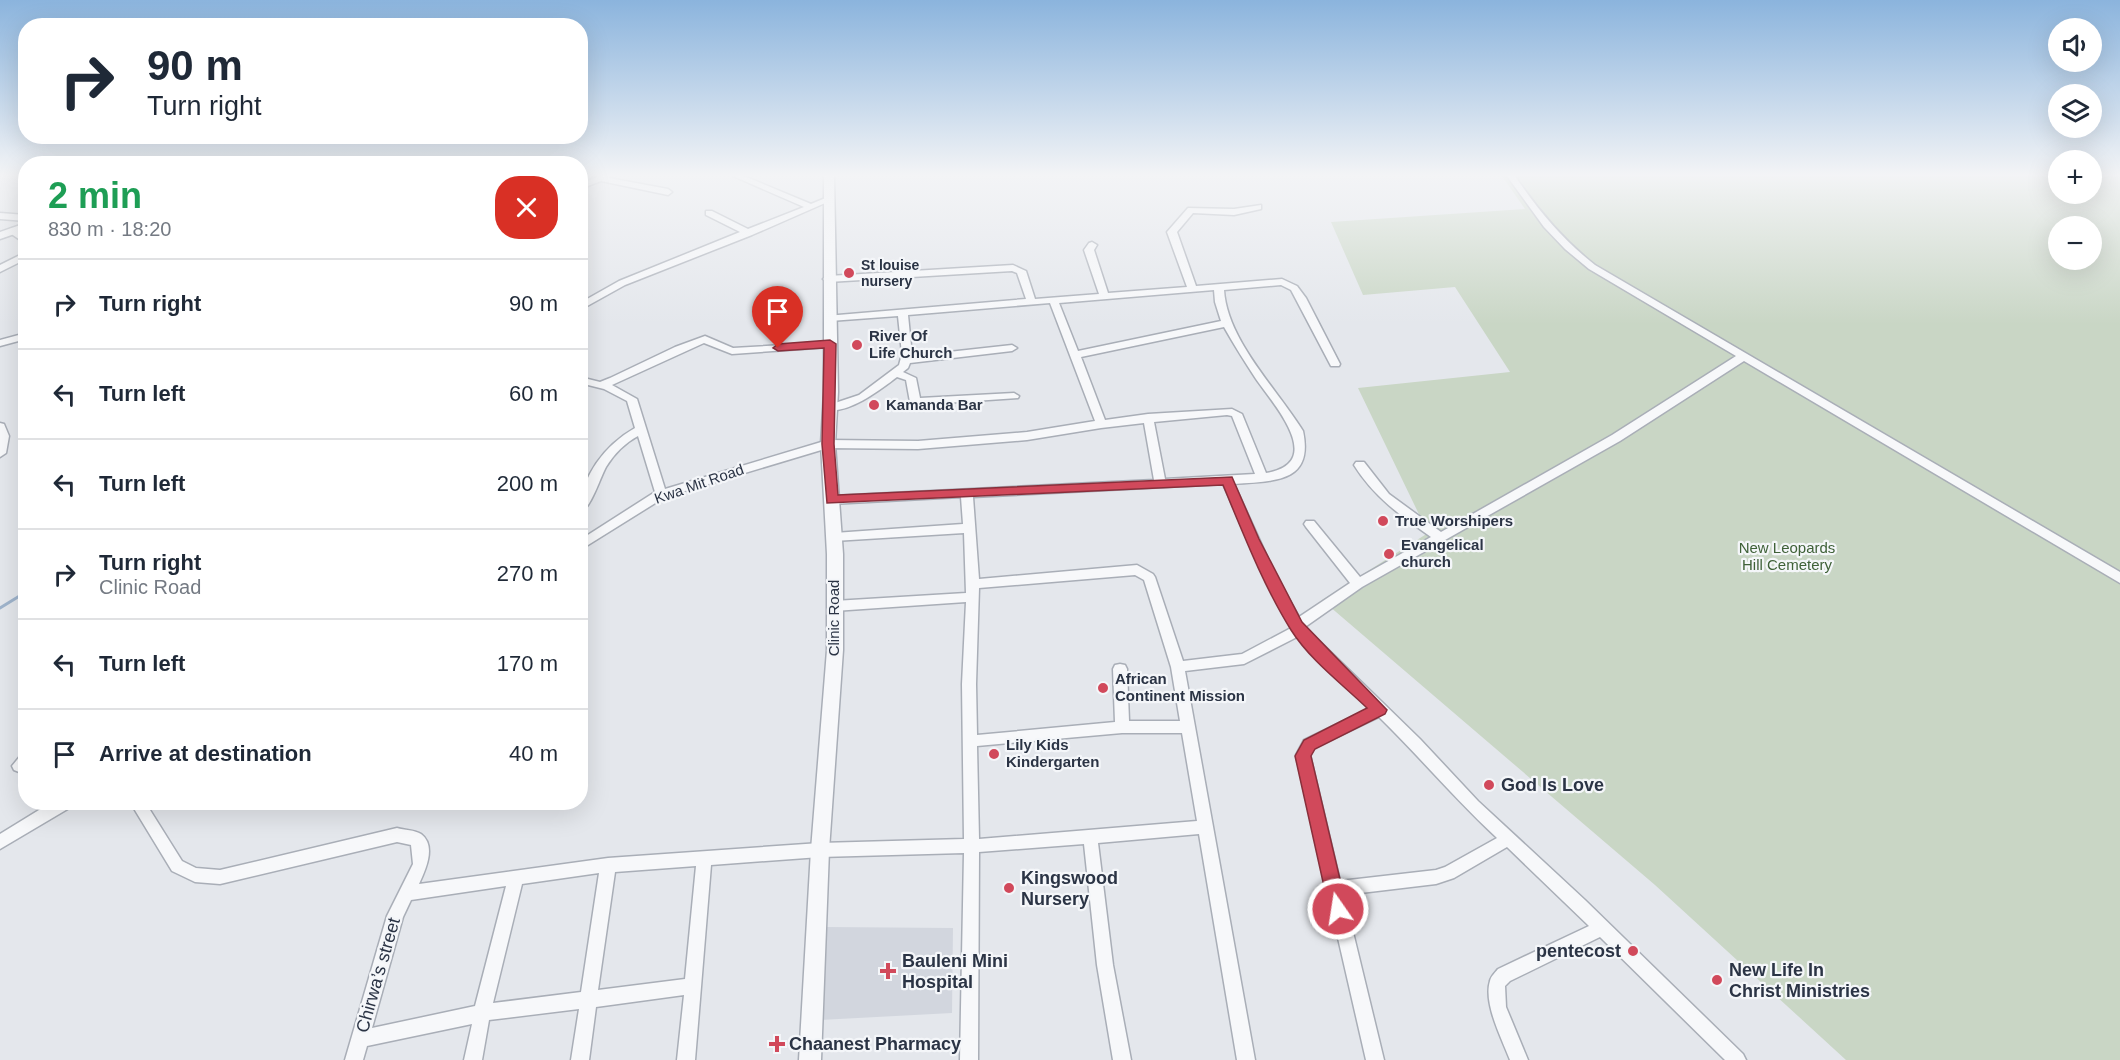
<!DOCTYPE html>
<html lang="en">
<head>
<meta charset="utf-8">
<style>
  :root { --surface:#fff; --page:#f6f6f7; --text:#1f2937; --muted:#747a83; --line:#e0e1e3 }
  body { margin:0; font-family:Arial,sans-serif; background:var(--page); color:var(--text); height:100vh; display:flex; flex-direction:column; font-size:22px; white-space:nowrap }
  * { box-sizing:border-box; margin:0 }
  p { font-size:20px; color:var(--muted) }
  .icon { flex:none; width:33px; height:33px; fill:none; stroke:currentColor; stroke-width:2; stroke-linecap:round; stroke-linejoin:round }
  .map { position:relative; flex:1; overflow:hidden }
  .details { position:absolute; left:18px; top:156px; width:570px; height:654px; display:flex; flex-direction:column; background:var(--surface); border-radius:24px; box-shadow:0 6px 24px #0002 }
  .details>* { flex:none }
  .banner { position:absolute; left:18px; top:18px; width:570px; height:126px; border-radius:24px; box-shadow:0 6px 24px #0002; background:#fff; color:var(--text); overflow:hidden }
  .fabs { position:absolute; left:2048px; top:18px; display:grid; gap:12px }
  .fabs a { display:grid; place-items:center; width:54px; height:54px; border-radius:50%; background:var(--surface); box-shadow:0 6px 24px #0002; font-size:30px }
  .pin { position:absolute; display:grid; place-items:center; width:51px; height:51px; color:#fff; margin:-62px -26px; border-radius:50% 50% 50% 0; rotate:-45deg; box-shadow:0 0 6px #0007 }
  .pin .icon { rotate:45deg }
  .me { position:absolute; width:66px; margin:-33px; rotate:347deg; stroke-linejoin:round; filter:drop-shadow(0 0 4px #0008) }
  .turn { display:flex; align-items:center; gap:21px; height:126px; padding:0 30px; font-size:27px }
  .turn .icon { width:78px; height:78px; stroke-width:2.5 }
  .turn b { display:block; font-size:42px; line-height:51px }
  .round { display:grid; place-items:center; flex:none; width:63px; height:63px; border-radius:24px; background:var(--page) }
  .headline { display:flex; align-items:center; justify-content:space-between; height:102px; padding:0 30px }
  h1 { font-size:36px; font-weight:600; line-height:45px; color:#1e9e55 }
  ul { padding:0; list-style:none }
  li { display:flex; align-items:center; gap:18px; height:90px; padding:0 30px; border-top:2px solid var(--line) }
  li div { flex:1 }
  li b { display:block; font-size:22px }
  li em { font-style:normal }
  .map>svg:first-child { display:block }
  .built { fill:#d2d6de }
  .green { fill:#c9d6c5; fill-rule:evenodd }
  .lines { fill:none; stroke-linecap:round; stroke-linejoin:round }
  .stream { stroke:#9fb4cc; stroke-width:3 }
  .minor-casing { stroke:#a9aeb7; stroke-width:3 }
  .tertiary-casing { stroke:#a9aeb7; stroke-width:3 }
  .minor { fill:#f7f8fa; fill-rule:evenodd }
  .tertiary { fill:#f7f8fa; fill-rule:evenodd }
  .route { fill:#d1495b; stroke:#882f3b; stroke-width:1.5 }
  .poi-dot { fill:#d1495b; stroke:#f4f6f9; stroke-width:2 }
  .labels { text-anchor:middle; stroke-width:4.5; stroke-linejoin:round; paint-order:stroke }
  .far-poi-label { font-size:14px; font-weight:bold; fill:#2b3445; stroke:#f4f6f9; text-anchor:start }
  .poi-label { font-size:15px; font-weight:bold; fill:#2b3445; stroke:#f4f6f9; text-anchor:start }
  .street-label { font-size:15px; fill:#2b3445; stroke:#f4f6f9 }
  .park-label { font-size:15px; fill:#3f6138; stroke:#f4f6f9 }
  .near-poi-label { font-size:18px; font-weight:bold; fill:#2b3445; stroke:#f4f6f9; text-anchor:start }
  .near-street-label { font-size:18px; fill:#2b3445; stroke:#f4f6f9 }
</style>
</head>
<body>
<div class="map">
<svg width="2120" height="1060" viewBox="0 0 2120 1060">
  <rect width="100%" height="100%" fill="#e4e7ec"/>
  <!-- built -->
  <path class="built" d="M827 927 953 928 952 1013 820 1020Z"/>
  <!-- green -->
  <path class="green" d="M1502 176H2058V194H2091V176H2120V1060H1846L1655 885 1322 600 1428 533 1358 388 1510 372 1455 287 1363 295 1331 222 1525 209ZM2058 226H2091V260H2058Z"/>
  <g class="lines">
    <!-- stream -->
    <path class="stream" d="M0 608 26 592"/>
    <defs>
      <path id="minor" d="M599 176H610L609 178 668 189 672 192 668 195 601 181 580 189V184Z
        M733 176H744L811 204 828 197 832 200 752 235 625 285 580 310V303L619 281 740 232 706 215V211H712L748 229 804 207Z
        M1507 176H1515C1538 210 1563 240 1595 265L2120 572V583L1744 361 1620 441 1362 587 1305 627 1420 739 1478 801 1585 900 1743 1054 1746 1060H1725L1600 937 1510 981 1505 986 1506 1007 1528 1060H1510C1502 1039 1483 1003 1490 981 1491 976 1495 973 1498 969L1589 926 1507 847 1454 878 1436 884 1344 895 1384 1060H1366L1296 755 1304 740 1370 708 1297 637 1244 664 1185 671 1255 1060H1237L1199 834 1098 843 1113 965 1131 1060H1113L1097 965 1084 844 979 852 978 1060H960L964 853 820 857 711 865 695 1060H677L684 995 596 1007 589 1060H571L579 1009 489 1020 482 1060H464L472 1024 367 1046 363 1060H345L387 916 413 864 411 845 397 842 220 884 195 882 172 871 130 802H145L182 861 196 868 220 870 397 828C404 830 415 830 421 834 437 846 425 871 419 884L608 858 820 843 964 839 962 684 966 602 834 611 829 609 828 606 829 603 834 601 966 593 964 533 834 541 828 537 834 533 963 524 961 497 831 504 825 500 831 496 1154 480 1144 423 1101 428 1027 440 918 449 828 448 665 497 580 550V540L655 492 638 436C625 443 614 454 606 467 600 478 591 508 580 513 580 477 605 445 635 428L627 401 604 389 580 383V377L600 382 610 378 675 347 705 336 733 348 834 342 835 344 830 347 732 354 704 343 612 385 637 399 665 489 828 440 918 441 1027 432 1095 421 1050 303 908 315 912 356 1012 345 1017 348 1012 351 910 363 908 368 903 372 916 378 920 398 1014 393 1019 396 1018 398 915 405 910 402 906 380 897 377C880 390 849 414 826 410L825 408 826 406 859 395 899 365 902 354 898 316 830 321 825 318 826 316 1026 299 1017 273 1012 271 828 282 823 279 828 276 1013 265 1026 271 1035 299 1099 294 1084 250 1089 243 1092 242 1097 245 1094 250 1108 293 1187 287 1167 232 1188 208 1234 209 1261 205V209L1234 215 1193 213 1177 232 1196 286 1282 279 1297 286 1306 298 1340 364 1339 366H1331L1291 290 1281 285 1224 290C1227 340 1277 389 1303 431 1314 483 1274 481 1234 484L1276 576 1299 617 1350 583 1306 527 1304 524 1306 521H1314L1360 577 1431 537C1401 516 1374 497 1354 465L1356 462H1364L1389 494 1441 532 1612 435 1736 356 1589 269 1565 249 1544 227ZM1214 290 1215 302 1221 321 1078 351 1059 303ZM1224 327C1234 345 1245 362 1256 379 1274 405 1327 463 1266 473L1242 414 1232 409 1148 414 1105 420 1081 357ZM1227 415 1232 416 1255 474 1165 479 1154 422ZM1223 484 1264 576 1291 628 1242 654 1183 661 1155 577 1153 574 1137 565 979 579 973 497ZM1135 575 1144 580 1171 667 1180 721H1129L1127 669 1125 665 1120 664 1115 665 1113 669 1115 722 977 735 976 684 979 588ZM1379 717C1419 756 1455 799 1497 838L1445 867 1436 870 1340 881 1310 755 1314 748ZM1122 733H1182L1197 821 979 839 977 746ZM696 866 685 979 598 990 615 872ZM599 873 581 992 493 1003 522 884ZM506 886 475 1006 372 1028 403 917 411 900Z
        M0 213 26 215V221L0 219Z
        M13 228 26 236V244L10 233V229Z
        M26 252V259L0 272V265Z
        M26 333V339L0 346V340Z
        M0 423 4 424 9 436 6 453 0 457Z
        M26 753V769L19 772 14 770 12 766 21 755Z
        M52 802H73L71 807 0 849V834Z"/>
      <path id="tertiary" d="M824 176H834L838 392 835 444 843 554V650L829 850 821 1060H799L811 850 827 650V554L821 444 824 392Z
        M26 223V230L0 239V232Z"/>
    </defs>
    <!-- minor casing -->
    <use href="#minor" class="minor-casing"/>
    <!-- tertiary casing -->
    <use href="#tertiary" class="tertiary-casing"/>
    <!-- minor -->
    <use href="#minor" class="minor"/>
    <!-- tertiary -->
    <use href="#tertiary" class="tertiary"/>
  </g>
  <!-- sky -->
  <linearGradient id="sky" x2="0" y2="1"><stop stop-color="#8bb4dd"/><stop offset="0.54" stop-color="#f3f4f6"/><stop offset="1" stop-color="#f3f4f6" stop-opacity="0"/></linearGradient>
  <rect width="2120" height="324" fill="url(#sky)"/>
  <!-- route -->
  <path class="route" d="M830 340 836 344 834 444 838 495 1232 477 1259 539 1302 622 1387 710 1385 714 1315 749 1311 756 1347 909 1345 915 1338 917 1332 915 1329 909 1295 756 1304 740 1367 708C1342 684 1310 660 1291 630 1263 585 1243 533 1223 485L827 503 822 444 824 348 778 351 773 348 778 344Z"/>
  <!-- markers -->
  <g class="poi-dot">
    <circle cx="849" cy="273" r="6"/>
    <circle cx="857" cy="345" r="6"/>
    <circle cx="874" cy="405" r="6"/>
    <circle cx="1383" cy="521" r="6"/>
    <circle cx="1389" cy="554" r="6"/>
    <circle cx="1103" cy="688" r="6"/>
    <circle cx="994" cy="754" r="6"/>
    <circle cx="1489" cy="785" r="6"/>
    <circle cx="1009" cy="888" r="6"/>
    <circle cx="1633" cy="951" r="6"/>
    <path d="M885 962h6v6h6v6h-6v6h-6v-6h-6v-6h6z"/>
    <circle cx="1717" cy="980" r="6"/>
    <path d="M774 1035h6v6h6v6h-6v6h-6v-6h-6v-6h6z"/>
  </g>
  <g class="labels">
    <!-- far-poi labels -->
    <g class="far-poi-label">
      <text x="861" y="270">St louise<tspan x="861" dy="16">nursery</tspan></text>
    </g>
    <!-- poi labels -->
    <g class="poi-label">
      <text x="869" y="341">River Of<tspan x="869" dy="17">Life Church</tspan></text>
      <text x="886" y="410">Kamanda Bar</text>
      <text x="1395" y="526">True Worshipers</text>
      <text x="1401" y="550">Evangelical<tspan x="1401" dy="17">church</tspan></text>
      <text x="1115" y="684">African<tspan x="1115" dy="17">Continent Mission</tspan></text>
      <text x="1006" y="750">Lily Kids<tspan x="1006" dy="17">Kindergarten</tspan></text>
    </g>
    <!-- street labels -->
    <g class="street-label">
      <text transform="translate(699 484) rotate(-19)" y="5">Kwa Mit Road</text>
      <text transform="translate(834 618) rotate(-90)" y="5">Clinic Road</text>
    </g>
    <!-- park labels -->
    <g class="park-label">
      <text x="1787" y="553">New Leopards<tspan x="1787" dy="17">Hill Cemetery</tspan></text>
    </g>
    <!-- near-poi labels -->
    <g class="near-poi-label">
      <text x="1501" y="791">God Is Love</text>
      <text x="1021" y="884">Kingswood<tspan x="1021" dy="21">Nursery</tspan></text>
      <text x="1621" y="957" text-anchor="end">pentecost</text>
      <text x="902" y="967">Bauleni Mini<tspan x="902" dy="21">Hospital</tspan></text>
      <text x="1729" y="976">New Life In<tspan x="1729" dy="21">Christ Ministries</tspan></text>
      <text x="789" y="1050">Chaanest Pharmacy</text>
    </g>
    <!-- near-street labels -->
    <g class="near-street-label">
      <text transform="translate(378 975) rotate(-74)" y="6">Chirwa’s street</text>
    </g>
  </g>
</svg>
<div class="fabs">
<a><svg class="icon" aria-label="sound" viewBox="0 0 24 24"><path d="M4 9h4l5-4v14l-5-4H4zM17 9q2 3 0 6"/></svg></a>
<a><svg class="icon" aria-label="layers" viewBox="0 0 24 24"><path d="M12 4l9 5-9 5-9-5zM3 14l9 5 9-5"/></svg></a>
<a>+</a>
<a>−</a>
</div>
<div class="pin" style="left:778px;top:348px;background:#d93025"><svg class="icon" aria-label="arrive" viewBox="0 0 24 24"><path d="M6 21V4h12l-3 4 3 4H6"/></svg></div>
<svg class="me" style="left:1338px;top:909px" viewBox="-20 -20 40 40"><circle r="17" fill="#d1495b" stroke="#fff" stroke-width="3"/><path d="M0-11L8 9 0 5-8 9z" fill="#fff"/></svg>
<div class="banner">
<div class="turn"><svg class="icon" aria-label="right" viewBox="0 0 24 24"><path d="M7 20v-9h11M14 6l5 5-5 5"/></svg><div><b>90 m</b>Turn right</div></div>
</div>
<section class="details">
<div class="headline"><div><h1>2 min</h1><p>830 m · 18:20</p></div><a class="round" style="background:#d93025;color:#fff"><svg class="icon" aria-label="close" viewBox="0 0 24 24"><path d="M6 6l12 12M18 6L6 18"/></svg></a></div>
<ul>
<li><svg class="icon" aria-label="right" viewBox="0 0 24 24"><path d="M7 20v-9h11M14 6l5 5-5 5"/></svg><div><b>Turn right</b></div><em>90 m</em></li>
<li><svg class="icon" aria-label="left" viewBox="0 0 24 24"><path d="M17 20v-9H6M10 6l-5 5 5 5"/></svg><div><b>Turn left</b></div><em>60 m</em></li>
<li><svg class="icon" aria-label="left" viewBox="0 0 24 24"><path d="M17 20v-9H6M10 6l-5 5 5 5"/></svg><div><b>Turn left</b></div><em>200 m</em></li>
<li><svg class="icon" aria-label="right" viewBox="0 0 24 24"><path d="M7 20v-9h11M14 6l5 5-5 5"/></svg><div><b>Turn right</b><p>Clinic Road</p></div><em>270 m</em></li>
<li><svg class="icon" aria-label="left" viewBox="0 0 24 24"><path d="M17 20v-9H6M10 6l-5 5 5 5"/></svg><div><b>Turn left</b></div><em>170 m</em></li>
<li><svg class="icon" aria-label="arrive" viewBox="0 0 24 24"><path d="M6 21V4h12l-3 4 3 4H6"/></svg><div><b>Arrive at destination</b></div><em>40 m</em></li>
</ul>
</section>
</div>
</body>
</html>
